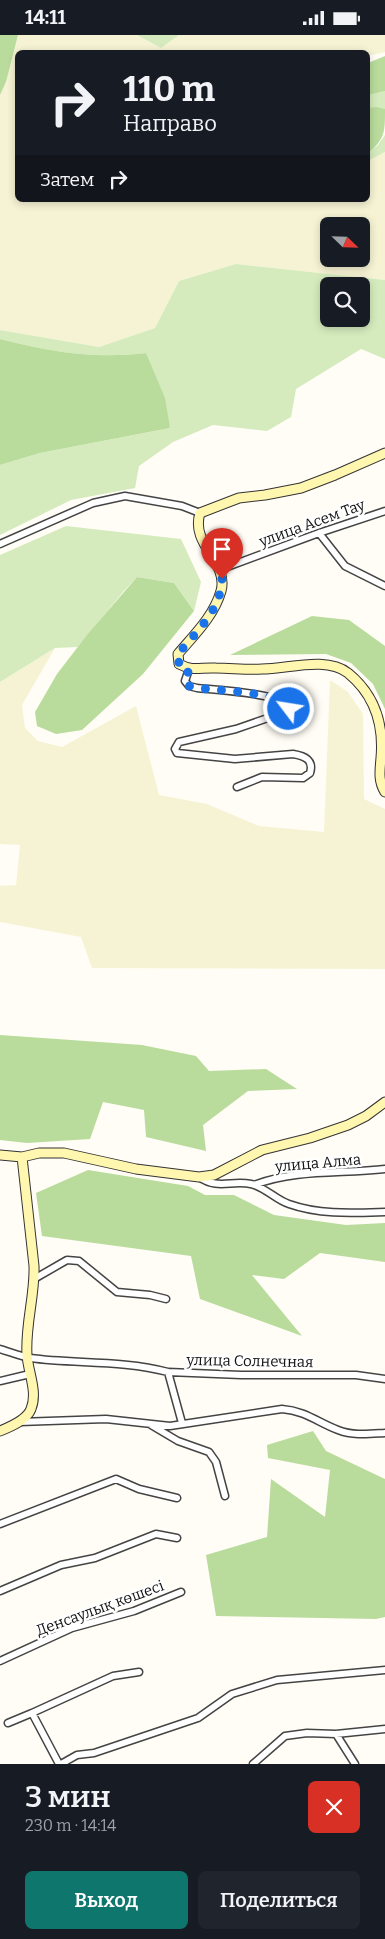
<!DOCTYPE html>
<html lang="ru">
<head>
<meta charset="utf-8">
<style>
  :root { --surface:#171b24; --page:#20242c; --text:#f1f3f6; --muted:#9ea1a6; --accent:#0f766e }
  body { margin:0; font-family:Bitter,serif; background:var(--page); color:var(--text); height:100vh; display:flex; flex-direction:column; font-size:19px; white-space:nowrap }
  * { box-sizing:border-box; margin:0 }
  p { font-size:16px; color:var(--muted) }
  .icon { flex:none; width:28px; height:28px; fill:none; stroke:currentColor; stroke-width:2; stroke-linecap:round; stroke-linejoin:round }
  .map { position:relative; height:1729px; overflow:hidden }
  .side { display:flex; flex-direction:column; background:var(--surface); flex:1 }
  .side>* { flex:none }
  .guide { position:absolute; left:15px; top:15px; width:355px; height:152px; border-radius:8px; box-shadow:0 2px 8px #0003; background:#171b24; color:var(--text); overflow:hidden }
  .needle { width:32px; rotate:113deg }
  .controls { position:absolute; left:320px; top:182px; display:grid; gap:10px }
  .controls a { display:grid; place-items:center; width:50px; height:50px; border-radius:8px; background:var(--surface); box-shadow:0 2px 8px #0003; font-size:25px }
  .pin { position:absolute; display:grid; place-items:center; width:42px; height:42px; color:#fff; margin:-51px -21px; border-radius:50% 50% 50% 0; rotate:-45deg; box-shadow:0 0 5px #0007 }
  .pin .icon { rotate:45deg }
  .me { position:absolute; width:55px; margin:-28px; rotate:301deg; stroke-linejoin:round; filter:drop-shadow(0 0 4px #0008) }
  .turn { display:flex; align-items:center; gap:18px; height:105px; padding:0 25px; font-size:22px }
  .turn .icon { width:65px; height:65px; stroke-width:2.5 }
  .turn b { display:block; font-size:35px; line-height:42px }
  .then { display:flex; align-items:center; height:48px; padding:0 25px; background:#0003; gap:10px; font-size:19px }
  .round { display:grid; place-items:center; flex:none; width:52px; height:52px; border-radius:8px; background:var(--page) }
  .summary { display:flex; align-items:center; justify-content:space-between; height:85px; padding:0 25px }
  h1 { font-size:30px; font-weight:600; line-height:38px }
  .primary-button { display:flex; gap:10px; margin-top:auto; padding:10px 25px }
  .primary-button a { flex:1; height:58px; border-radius:8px; background:var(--accent); color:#fff; font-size:20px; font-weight:600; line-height:58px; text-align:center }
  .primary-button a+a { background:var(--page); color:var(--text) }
  .status { display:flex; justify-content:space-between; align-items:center; height:35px; padding:0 25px; background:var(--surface); direction:ltr }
  .status svg { height:14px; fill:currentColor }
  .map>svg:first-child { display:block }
  .farmland { fill:#f6f3d4; fill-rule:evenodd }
  .green { fill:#d5ebbd; fill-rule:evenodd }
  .forest { fill:#b9dc9c }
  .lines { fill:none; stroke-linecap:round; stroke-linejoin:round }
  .street-casing { stroke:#444; stroke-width:9 }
  .secondary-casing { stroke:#333; stroke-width:11 }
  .street { stroke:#fff; stroke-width:6 }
  .secondary { stroke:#fff6b0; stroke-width:9 }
  .route { stroke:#1a73e8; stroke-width:9; stroke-dasharray:0 16.2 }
  .labels { text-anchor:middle; stroke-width:5; stroke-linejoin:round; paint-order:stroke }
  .street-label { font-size:15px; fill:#111; stroke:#fff }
</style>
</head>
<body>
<div class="status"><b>14:11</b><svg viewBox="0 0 49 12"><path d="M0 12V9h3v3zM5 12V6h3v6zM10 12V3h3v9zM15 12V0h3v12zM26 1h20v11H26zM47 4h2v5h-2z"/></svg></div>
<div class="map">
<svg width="385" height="1729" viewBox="0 0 385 1729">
  <rect width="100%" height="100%" fill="#fffdf5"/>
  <!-- farmland -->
  <path class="farmland" d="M18 0H137L161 13 179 0H385V17L368 21V18H18V165H368V126L385 117V245L236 229 179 246 155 293 99 312 0 295V60L6 47ZM329 191H361V224H329Z
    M55 613 22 670 25 693 38 706 62 712 136 671 159 760 207 769 259 791 324 797 330 645 348 657 363 679 364 764 385 774V934L92 933 81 902 0 887V851L16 850 20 810 0 809V647Z"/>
  <!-- green -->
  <path class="green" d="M137 0H179L161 13Z
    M385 56V74L368 73 369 60Z
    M385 100V117L368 126V119L377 111Z
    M236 229 385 245V324L361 314 296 354 291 382 267 396 213 390 173 407 139 431 135 453 71 465 0 500V430L40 418 170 393 146 318C92 324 51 317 0 304V295L99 312 155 293 179 246ZM329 251H361V284H329Z
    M66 491 181 504 201 547 194 576 174 548 137 542 123 557 78 612 55 613 0 647V520Z"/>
  <!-- forest -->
  <path class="forest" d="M0 0H18L6 47 0 60Z
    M385 21V56L369 60 368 67V28Z
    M377 72 385 74C385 98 385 103 368 119V73Z
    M0 304C52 317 92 324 146 318L165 363 170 393 40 418 0 430Z
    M137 542 174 548 194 576 143 639 82 695 56 699 37 691 35 677 57 639 87 600Z
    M312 581 349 585 385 611V674L373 649 351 628 326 619 230 620Z
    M0 1000 142 1010 196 1021 209 1036 266 1034 297 1054 248 1056 203 1090 206 1116 146 1102 144 1075 103 1067 90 1104 27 1108 0 1105Z
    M88 1135 188 1151 205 1160H234L274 1180 346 1190 385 1188V1227L320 1218 284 1244 252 1240 302 1301 200 1264 191 1221 42 1201 36 1158Z
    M313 1396 326 1416 385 1444V1582L376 1584 216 1581 206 1520 267 1502 271 1444 325 1482 330 1435 268 1423 267 1410Z"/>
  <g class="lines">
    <defs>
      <path id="street" d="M319 498 345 531 385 551
        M0 509 93 468 125 461 182 471 200 478
        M219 535 319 498 385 476
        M189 634 185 646 189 651 197 653C216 655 278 658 290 671L285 677 236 694 179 707 175 714 177 718 235 724 293 719C305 721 314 725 310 738L303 743 262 742 237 752
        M199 1142C218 1155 231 1145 251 1149 265 1152 276 1165 289 1169 320 1180 353 1178 385 1177
        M254 1150C296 1134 341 1139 385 1134
        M34 1244 67 1225 79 1226 117 1257 150 1260 166 1264
        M0 1314C10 1317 20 1321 30 1323 75 1329 122 1325 168 1337
        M0 1346 30 1339
        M19 1387 106 1384 170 1391 282 1374C306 1376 317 1387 338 1395 353 1401 369 1399 385 1398
        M182 1388 168 1337 241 1340H356L385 1344
        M151 1390 178 1406 209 1417 216 1427 225 1461
        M0 1489 116 1444 139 1454 177 1463
        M0 1556 61 1530 95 1523 156 1499 177 1503
        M0 1626 72 1593 134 1576 181 1557
        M8 1688 32 1678
        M336 1699 355 1729
        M59 1729 32 1678 113 1641 139 1637
        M61 1729 77 1720 94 1718 198 1683 232 1659 277 1645 385 1635
        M253 1729 285 1701 307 1698 336 1699 385 1694"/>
      <path id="secondary" d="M385 418 335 440 301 453 265 460 239 463 200 478C190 510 229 527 221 556 214 581 194 600 178 619L179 629C194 637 200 632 216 633 231 633 247 635 262 634 288 634 326 621 348 638 375 660 384 689 381 723 380 735 378 746 385 757
        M0 1120 22 1122 39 1118H64L136 1134 199 1142 214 1140 262 1115 310 1103 348 1090 366 1081 385 1067
        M0 1396C10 1392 27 1385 31 1374 38 1357 28 1337 27 1320 25 1290 35 1261 34 1231L22 1122"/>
    </defs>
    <!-- street casing -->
    <use href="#street" class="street-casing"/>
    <!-- secondary casing -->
    <use href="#secondary" class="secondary-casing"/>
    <!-- street -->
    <use href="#street" class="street"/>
    <!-- secondary -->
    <use href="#secondary" class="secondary"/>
  </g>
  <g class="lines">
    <!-- route -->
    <path class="route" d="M222 544C221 575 197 596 178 619L179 629 189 634 185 646 189 651 197 653C216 655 279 658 290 671L289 674"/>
  </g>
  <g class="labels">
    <!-- street labels -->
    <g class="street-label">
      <text transform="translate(312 488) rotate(-20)" y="5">улица Асем Тау</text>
      <text transform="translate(318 1128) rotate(-5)" y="5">улица Алма</text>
      <text transform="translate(250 1326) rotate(1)" y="5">улица Солнечная</text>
      <text transform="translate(100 1573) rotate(-20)" y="5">Денсаулық көшесі</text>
    </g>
  </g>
</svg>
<div class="controls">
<a><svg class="needle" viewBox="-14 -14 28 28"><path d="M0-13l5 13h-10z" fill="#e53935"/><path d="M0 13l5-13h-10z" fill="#9ea1a6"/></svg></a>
<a><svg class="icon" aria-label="search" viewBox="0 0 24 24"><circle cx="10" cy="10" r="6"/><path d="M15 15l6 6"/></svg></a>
</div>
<div class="pin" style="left:222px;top:544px;background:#d93025"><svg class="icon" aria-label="arrive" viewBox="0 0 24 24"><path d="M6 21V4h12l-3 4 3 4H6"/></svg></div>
<svg class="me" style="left:289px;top:674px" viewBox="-20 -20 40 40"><circle r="17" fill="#1a73e8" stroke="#fff" stroke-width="3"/><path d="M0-11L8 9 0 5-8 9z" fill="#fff"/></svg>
<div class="guide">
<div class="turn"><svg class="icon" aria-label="right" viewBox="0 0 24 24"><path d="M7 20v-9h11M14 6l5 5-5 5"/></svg><div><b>110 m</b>Направо</div></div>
<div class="then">Затем<svg class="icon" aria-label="right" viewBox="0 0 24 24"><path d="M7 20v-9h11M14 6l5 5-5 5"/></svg></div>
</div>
</div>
<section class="side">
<div class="summary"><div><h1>3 мин</h1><p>230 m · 14:14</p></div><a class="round" style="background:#d93025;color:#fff"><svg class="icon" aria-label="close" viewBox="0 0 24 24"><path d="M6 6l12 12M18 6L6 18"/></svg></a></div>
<div class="primary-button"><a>Выход</a><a>Поделиться</a></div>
</section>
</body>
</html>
